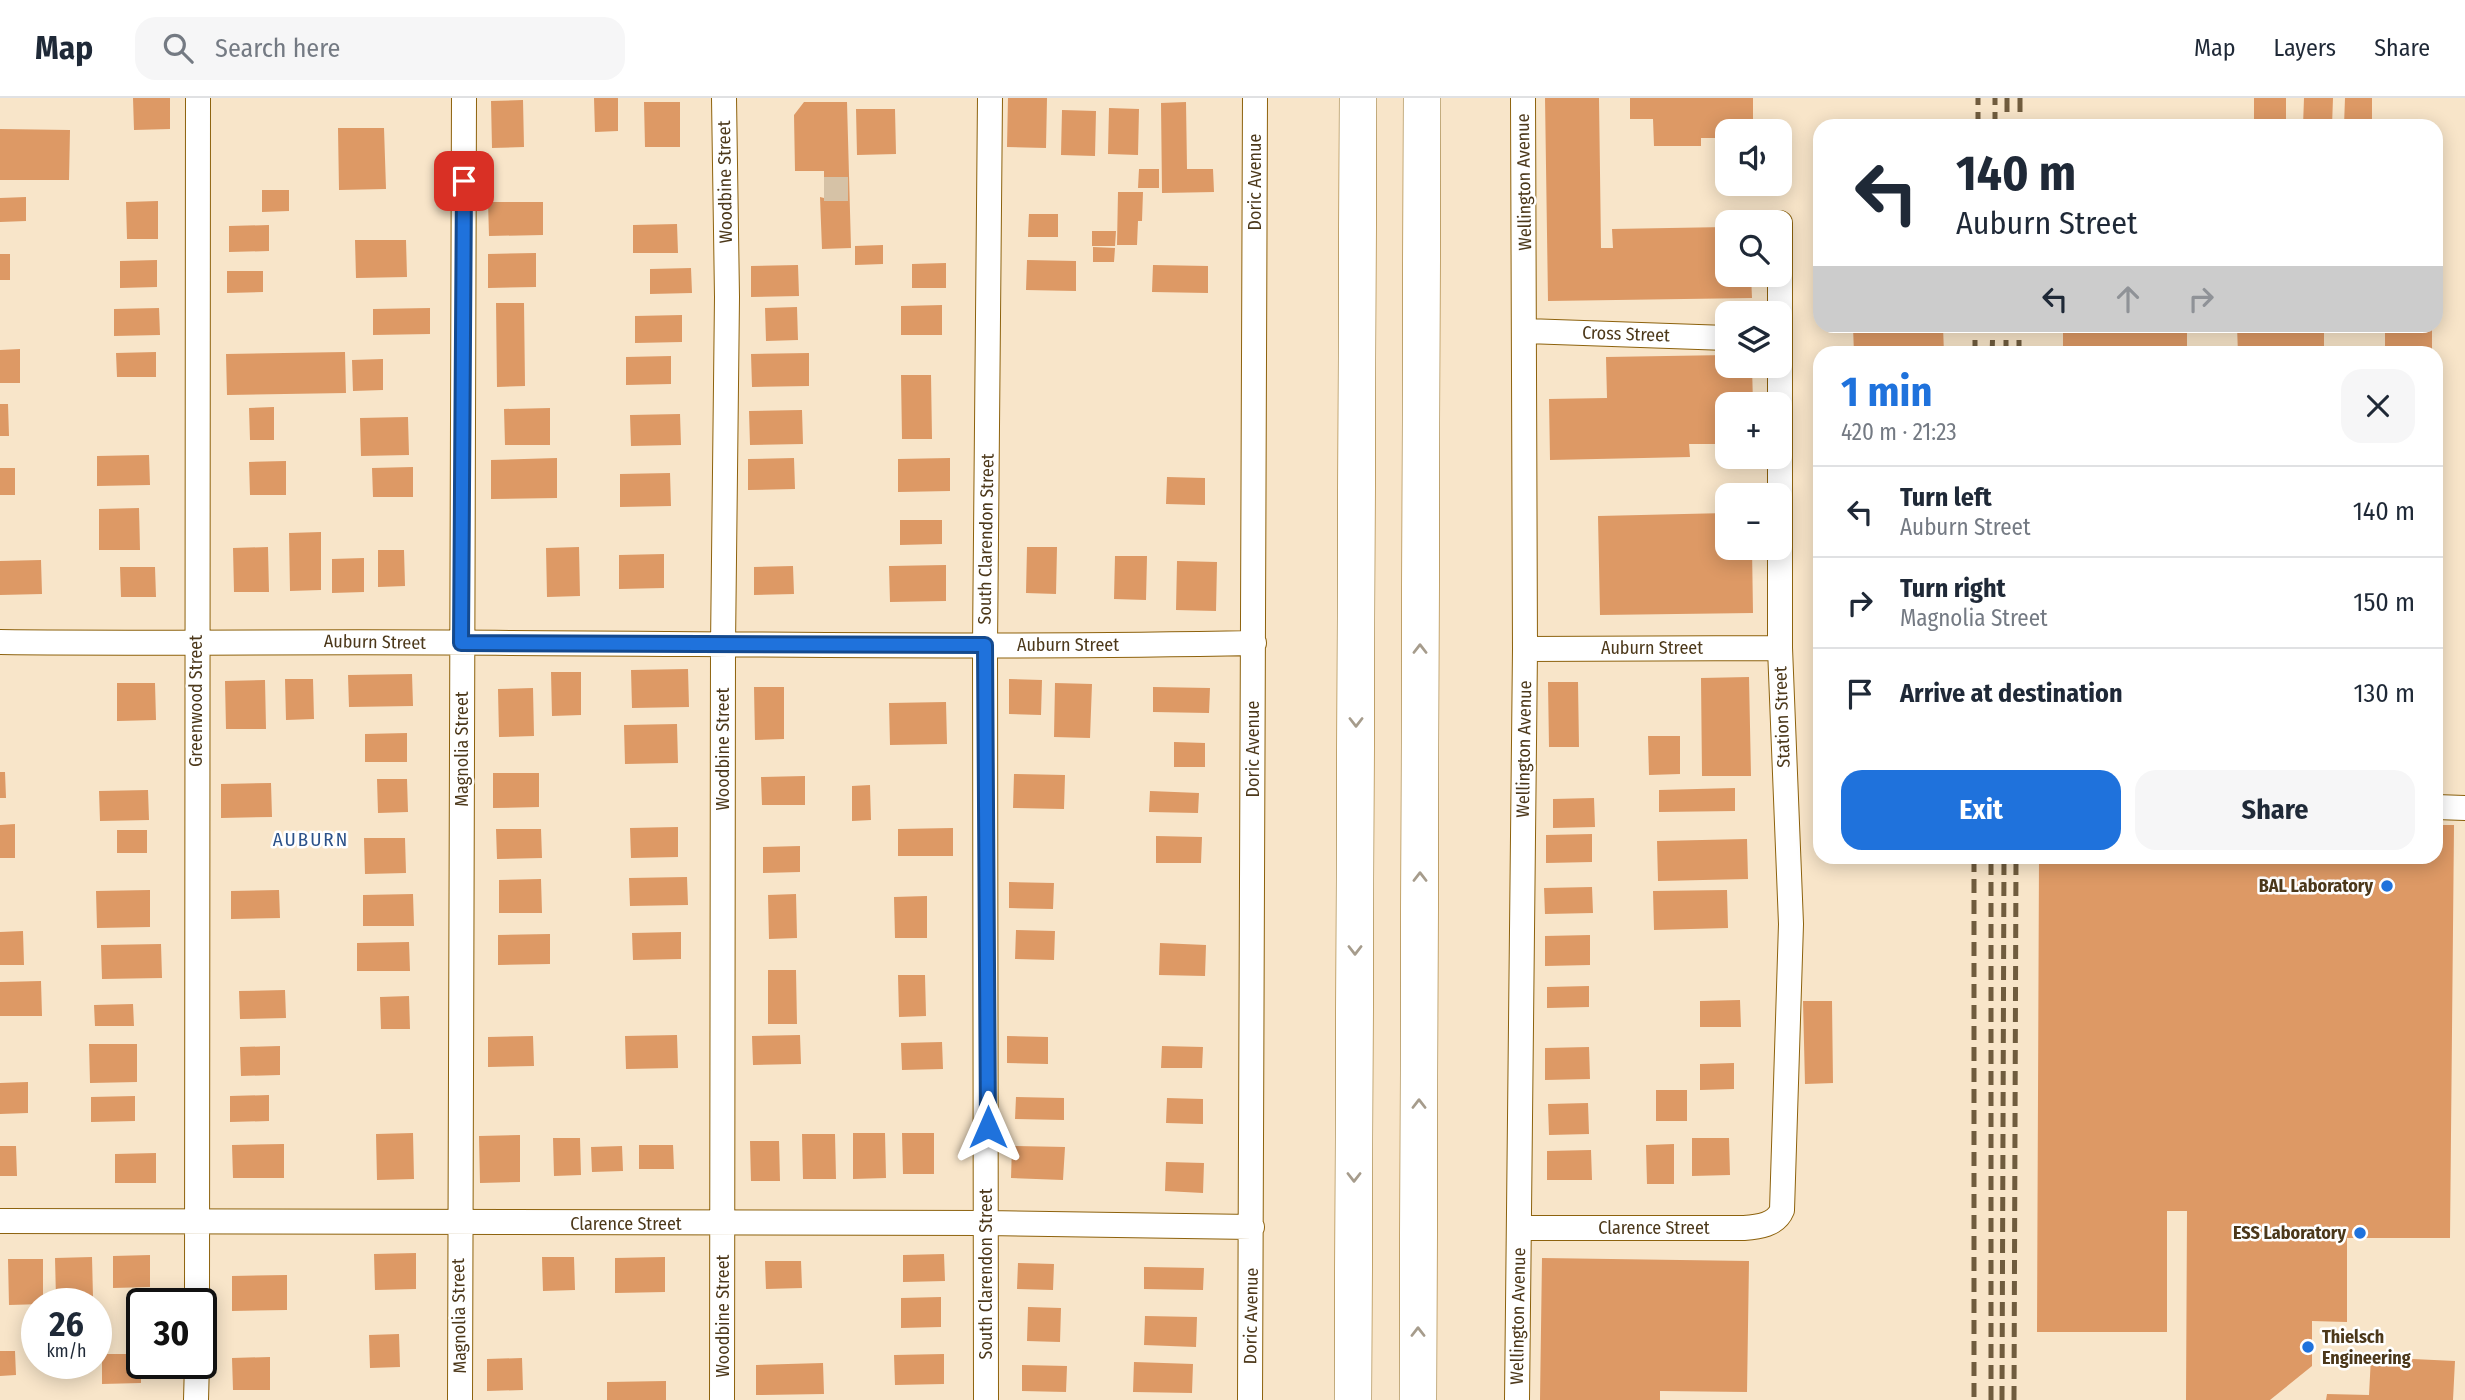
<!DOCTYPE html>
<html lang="en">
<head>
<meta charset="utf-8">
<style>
  :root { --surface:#fff; --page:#f6f6f7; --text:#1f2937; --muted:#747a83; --line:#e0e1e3; --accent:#1f72dc }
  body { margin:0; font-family:"Fira Sans Condensed",sans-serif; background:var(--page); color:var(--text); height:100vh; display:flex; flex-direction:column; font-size:26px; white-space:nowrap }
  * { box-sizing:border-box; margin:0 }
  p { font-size:23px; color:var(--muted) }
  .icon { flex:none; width:38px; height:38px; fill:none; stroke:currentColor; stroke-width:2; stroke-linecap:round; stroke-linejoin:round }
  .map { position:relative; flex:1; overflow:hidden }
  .details { position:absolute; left:1813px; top:248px; width:630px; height:518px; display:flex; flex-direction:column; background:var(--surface); border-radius:21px; box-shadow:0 4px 18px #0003 }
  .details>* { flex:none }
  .hud { position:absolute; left:1813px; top:21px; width:630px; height:214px; border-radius:21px; box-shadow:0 4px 18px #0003; background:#fff; color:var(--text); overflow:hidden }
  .tools { position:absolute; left:1715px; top:21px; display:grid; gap:14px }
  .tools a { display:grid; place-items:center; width:77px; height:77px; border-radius:14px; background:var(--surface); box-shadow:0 4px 18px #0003; font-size:35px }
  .speed { position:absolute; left:21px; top:1190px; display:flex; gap:14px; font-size:35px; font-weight:700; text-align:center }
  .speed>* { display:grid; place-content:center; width:91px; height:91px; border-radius:50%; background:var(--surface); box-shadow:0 4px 18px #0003; line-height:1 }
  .speed small { font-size:18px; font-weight:400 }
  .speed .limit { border:4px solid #111; border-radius:10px; background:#fff; color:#111 }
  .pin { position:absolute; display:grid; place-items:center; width:60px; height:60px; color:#fff; margin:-30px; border-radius:14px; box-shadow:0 4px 10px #0006 }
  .me { position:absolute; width:77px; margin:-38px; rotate:0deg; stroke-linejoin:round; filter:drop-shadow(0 0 5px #0008) }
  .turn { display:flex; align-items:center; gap:24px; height:147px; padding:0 28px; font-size:32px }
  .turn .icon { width:91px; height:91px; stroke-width:2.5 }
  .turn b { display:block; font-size:49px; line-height:60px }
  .lanes { display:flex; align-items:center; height:66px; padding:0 28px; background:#0003; justify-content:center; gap:35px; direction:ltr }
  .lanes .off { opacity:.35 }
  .round { display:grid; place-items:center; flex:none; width:74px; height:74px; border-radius:21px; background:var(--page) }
  .head { display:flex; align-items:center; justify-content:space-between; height:119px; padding:0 28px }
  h1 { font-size:42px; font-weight:700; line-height:52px; color:var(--accent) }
  .primary-button { display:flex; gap:14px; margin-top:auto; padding:14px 28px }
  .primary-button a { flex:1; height:80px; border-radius:21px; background:var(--accent); color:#fff; font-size:28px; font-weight:700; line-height:80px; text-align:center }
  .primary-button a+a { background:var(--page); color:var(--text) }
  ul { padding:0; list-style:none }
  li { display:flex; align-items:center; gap:21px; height:91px; padding:0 28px; border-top:2px solid var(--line) }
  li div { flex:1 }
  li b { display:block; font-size:26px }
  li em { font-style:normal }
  header { display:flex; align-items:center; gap:42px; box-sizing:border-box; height:98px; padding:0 35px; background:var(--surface); border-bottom:2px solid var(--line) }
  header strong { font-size:33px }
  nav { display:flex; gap:38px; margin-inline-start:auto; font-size:24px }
  .search { width:490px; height:63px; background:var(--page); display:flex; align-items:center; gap:18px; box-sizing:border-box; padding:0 24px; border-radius:21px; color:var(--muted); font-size:26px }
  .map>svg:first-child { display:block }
  .building { fill:#dd9965 }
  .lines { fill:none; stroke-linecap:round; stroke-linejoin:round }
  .minor-tunnel { stroke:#d6c2a6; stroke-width:24; stroke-dasharray:24 12; stroke-linecap:butt }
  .minor-casing { stroke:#8d620d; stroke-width:26 }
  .highway-casing { stroke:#8d620d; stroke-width:38 }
  .minor { stroke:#fff; stroke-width:24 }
  .highway { stroke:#fff; stroke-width:37 }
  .rail { stroke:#705c3e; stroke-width:5; stroke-dasharray:14 7; stroke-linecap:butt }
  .oneway { stroke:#a69c8c }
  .route-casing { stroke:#144a8f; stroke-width:18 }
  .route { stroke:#1f72dc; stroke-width:12 }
  .poi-dot { fill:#1f72dc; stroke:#fff; stroke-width:2.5 }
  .labels { text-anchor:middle; stroke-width:5; stroke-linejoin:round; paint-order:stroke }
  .street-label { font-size:18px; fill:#4c381a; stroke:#fff }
  .poi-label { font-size:18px; font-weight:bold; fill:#4c381a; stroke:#fff; text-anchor:end }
  .neighbourhood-label { font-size:19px; letter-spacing:2px; fill:#2c5289; stroke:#fff }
</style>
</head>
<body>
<header>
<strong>Map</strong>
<div class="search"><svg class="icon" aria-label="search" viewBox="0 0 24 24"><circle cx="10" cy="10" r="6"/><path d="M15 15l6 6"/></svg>Search here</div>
<nav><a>Map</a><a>Layers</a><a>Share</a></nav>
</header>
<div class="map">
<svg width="2465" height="1302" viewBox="0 0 2465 1302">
  <rect width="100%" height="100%" fill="#f8e5c9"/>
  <!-- building -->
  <path class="building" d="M133 0H170V31L134 32Z
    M594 0H618V33L595 34Z
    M1008 0H1047L1046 50 1007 49Z
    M1545 0H1599L1601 150H1613L1612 131 1727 129V177H1751L1752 200 1548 203Z
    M1630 0H1753V33H1727V40H1701V48H1654L1653 21H1630Z
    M2254 0H2286V28H2254Z
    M2304 0H2333L2332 28H2303Z
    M2345 0H2372V28H2344Z
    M523 2 524 49 492 50 491 3Z
    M644 4H680V49H645Z
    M804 4H847L851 150 822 151 820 99 824 100V73H795L794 17Z
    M1186 4 1187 71H1213L1214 94 1162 95 1161 5Z
    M1109 10 1139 11 1138 57 1108 56Z
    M856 11H895L896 56 857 57Z
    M1062 12 1096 13 1095 58 1061 57Z
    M338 30H384L386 91 339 92Z
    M0 31 70 32 69 82H0Z
    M1139 71H1159V90H1138Z
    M262 92H289V113L262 114Z
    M1118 94H1143L1142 123H1138L1137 147H1117Z
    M26 99V123L0 124V100Z
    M158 103V141H127L126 104Z
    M488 104H543V137L489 138Z
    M1029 116H1058V139H1028Z
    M677 126 678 155H633V127Z
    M269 127V153L229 154V128Z
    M1092 133H1116L1115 148H1092Z
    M355 142H406L407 179 356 180Z
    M883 147V166L855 167V148Z
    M1093 149 1115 150 1114 164H1093Z
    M536 155V189L488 190V156Z
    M0 156H10V182H0Z
    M157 162V189L120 190V163Z
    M1027 162 1076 163V193L1026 192Z
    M946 165V190H912V166Z
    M798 167 799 198 751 199V168Z
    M1153 167 1208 168V195L1152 194Z
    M691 170 692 195 650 196V171Z
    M227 173H263V194L227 195Z
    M496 205H524L525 288 497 289Z
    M942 207V237H901V208Z
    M797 209 798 242 766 243 765 210Z
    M159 210 160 237 114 238V211Z
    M430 210V236L373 237V211Z
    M682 217V244L635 245V218Z
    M1853 228H1943L1944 256H1854Z
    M2063 228H2187V256H2063Z
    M2237 228H2324V256H2238Z
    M2385 228H2432V256L2385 255Z
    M20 251V285H0V252Z
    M156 254V279H117L116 255Z
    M345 254 346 295 227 297 226 256Z
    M809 255V288L752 289 751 256Z
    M1727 257V268H1752L1753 306H1727V346H1689L1690 359 1550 362 1549 301 1607 300 1606 259Z
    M671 258V286L626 287V259Z
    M383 261V292L353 293 352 262Z
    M901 277H931L932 341H902Z
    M2436 284H2442L2441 323H2436Z
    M0 306H8L9 338H0Z
    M274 309V342H250L249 310Z
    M550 310V347H505L504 311Z
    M802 312 803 346 750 347 749 313Z
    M680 316 681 347 631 348 630 317Z
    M408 319 409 357 361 358 360 320Z
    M149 357 150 387 97 388V358Z
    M557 360V400L491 401V362Z
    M794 360 795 391 748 392V361Z
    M950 360V393L898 394V361Z
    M286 363V397H250L249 364Z
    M413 369V399H373L372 370Z
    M0 370H15V397H0Z
    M670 375 671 408 620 409V376Z
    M1167 379 1205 380V407L1166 406Z
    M139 410 140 452H99V411Z
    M1727 415V450H1752L1753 515 1600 517 1598 418Z
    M900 422H942V446L900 447Z
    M321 434V492L290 493 289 435Z
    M268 449 269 494H234L233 450Z
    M579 449 580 498 547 499 546 450Z
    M1027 449H1057L1056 496 1026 495Z
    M378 452H404L405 488 378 489Z
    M664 456V490L619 491V457Z
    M1115 458H1147L1146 502 1114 501Z
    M364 460V494L332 495V461Z
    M41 462 42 496 0 497V463Z
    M1177 463 1217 464 1216 513 1176 512Z
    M946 467V503L890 504 889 468Z
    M793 468 794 496 754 497V469Z
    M120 469H155L156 499H121Z
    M688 571 689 609 632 610 631 572Z
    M551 574H581V617L552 618Z
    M412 576 413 608 349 609 348 577Z
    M1749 579 1751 678H1702L1701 580Z
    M285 581H313L314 621 286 622Z
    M1009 581 1042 582 1041 617 1009 616Z
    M265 582 266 631H226L225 583Z
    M1548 584H1578L1579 649H1549Z
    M117 585H155L156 622 117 623Z
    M1055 585 1092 586 1090 640 1054 639Z
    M754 589H784V641L755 642Z
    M1153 589 1210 590 1209 615 1153 614Z
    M533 590 534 638 499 639 498 591Z
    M946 604 947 646 890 647 889 605Z
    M677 626 678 665 625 666 624 627Z
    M407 635V664H365V636Z
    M1648 638H1680V676L1649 677Z
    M1174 644 1205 645V669H1174Z
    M0 674H5L6 700H0Z
    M493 675H539V709L493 710Z
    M1014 676 1065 677 1064 711 1013 710Z
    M805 678V707H762L761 679Z
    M377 681H407L408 714 378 715Z
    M271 685 272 719 221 720V686Z
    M870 687 871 722 852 723V688Z
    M1735 690V713L1659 714V692Z
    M148 692 149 722 100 723 99 693Z
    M1150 693 1199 695 1198 715 1149 714Z
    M1594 700 1595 729 1553 730V701Z
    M15 726V760H0V727Z
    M2436 727H2454L2450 1140H2347V1224L2312 1223V1268L2270 1302H2186L2187 1113H2167V1234H2037L2039 760H2436Z
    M678 729V759L631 760 630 730Z
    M953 730V758H898V731Z
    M496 731H541L542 760 497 761Z
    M117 732H147V755H117Z
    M1592 736V764L1546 765V737Z
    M1156 738 1202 739 1201 765H1156Z
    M364 740H405L406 775 365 776Z
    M1747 741 1748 781 1658 783 1657 743Z
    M800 748V774L763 775V749Z
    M687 779 688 807 630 808 629 780Z
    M541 781 542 815H499V782Z
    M1009 784 1054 785 1053 811 1009 810Z
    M1592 789 1593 815 1545 816 1544 790Z
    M150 792V829L97 830 96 793Z
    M279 792 280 820 231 821V793Z
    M1727 792 1728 830 1654 832 1653 793Z
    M413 796 414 828H363V797Z
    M796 796 797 840 769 841 768 797Z
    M927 798V840H895L894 799Z
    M1016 832 1055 833 1054 862 1015 861Z
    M23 833 24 867H0V834Z
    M681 834V861L633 862 632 835Z
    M550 836V866L498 867V837Z
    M1590 837V867L1545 868V838Z
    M409 844 410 873H357V845Z
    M1160 845 1206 847 1205 878 1159 877Z
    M161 846 162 880 102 881 101 847Z
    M768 872H796L797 926H768Z
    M898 877H925L926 918 899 919Z
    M41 883 42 918H0V884Z
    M1589 888V909L1547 910V889Z
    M285 892 286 920 240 921 239 893Z
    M409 898 410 931H381L380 899Z
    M1740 902 1741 929H1700V903Z
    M1803 903H1832L1833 985 1805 986Z
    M133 906 134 928H95L94 907Z
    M677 937 678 970 626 971 625 938Z
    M800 937 801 966 753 967 752 938Z
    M533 938 534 968 488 969V939Z
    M1007 938 1048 939V966L1007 965Z
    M942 944 943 971 902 972 901 945Z
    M89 946H137V984L90 985Z
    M280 948V977L241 978 240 949Z
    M1162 948 1203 949 1202 970H1161Z
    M1589 949 1590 981 1545 982V950Z
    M1734 965V991L1700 992V966Z
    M28 984V1015L0 1016V985Z
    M1656 992H1687V1023H1656Z
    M269 997V1023L230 1024V998Z
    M135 998V1023L91 1024V999Z
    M1016 999 1064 1000V1022L1015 1021Z
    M1167 1000 1203 1001V1026L1166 1025Z
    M1588 1005 1589 1036 1549 1037 1548 1006Z
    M413 1035 414 1081 377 1082 376 1036Z
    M853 1035H885L886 1080 853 1081Z
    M902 1035H934V1076H903Z
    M802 1036H835L836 1081H803Z
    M520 1037V1084L480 1085 479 1038Z
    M553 1040H580L581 1077 554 1078Z
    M1692 1040H1729L1730 1077 1692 1078Z
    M750 1043H779L780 1083H751Z
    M284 1046V1080H233L232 1047Z
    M1674 1046V1086H1647L1646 1047Z
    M639 1047H673L674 1071H639Z
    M0 1048H16L17 1078H0Z
    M622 1048 623 1073 592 1074 591 1049Z
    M1012 1048 1065 1049 1063 1082 1011 1080Z
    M1591 1052 1592 1082H1547V1053Z
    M156 1055V1085H115V1056Z
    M1166 1064 1204 1065 1203 1095 1165 1093Z
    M416 1155V1191L375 1192 374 1156Z
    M944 1156 945 1183 903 1184V1157Z
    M150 1157V1189L113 1190V1158Z
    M92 1159 93 1199 56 1200 55 1160Z
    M542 1159H574L575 1192 543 1193Z
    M665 1159V1194L615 1195V1160Z
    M1542 1160 1749 1163 1747 1294 1660 1293V1302H1540Z
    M8 1161H43V1206L9 1207Z
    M765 1163H801L802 1190 766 1191Z
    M1018 1165 1054 1166 1053 1192 1017 1191Z
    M1144 1169 1204 1170 1203 1192 1144 1191Z
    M287 1177V1212L232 1213V1178Z
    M941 1199V1229L901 1230V1200Z
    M1028 1209 1061 1210 1060 1244 1027 1243Z
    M1145 1218 1197 1219 1196 1249 1144 1247Z
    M399 1236 400 1269 370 1270 369 1237Z
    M0 1253H15L16 1277 0 1278Z
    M102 1256H141V1285L102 1286Z
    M944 1256V1286L895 1287 894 1257Z
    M270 1259V1292H233L232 1260Z
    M2371 1259 2455 1263 2453 1302H2326L2327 1296 2369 1297Z
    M522 1260 523 1292 487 1293V1261Z
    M1134 1264 1193 1266 1192 1295 1133 1294Z
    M823 1265 824 1296 756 1297V1267Z
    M1022 1267 1067 1268 1066 1294 1022 1293Z
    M666 1283V1302H607V1284Z"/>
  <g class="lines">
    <!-- minor-tunnel -->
    <path class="minor-tunnel" d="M824 91H848"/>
    <defs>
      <path id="minor" d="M1526 233 1727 240
        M0 544C170 546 340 543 510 545 758 546 1006 550 1254 545
        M1525 551 1780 550
        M2436 709 2465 710
        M0 1123 986 1125 1252 1129
        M1519 1130H1744C1758 1129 1776 1127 1782 1112L1791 826 1780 550V125
        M197 1206 198 0
        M196 1302 197 1265
        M460 1302 464 0
        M722 1302 723 548 727 199 724 0
        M986 1302 985 547 990 0
        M1250 1302 1255 0
        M1517 1302 1525 551 1523 0"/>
      <path id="highway" d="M1353 1302 1358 0
        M1418 1302 1422 0"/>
    </defs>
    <!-- minor casing -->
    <use href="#minor" class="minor-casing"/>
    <!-- highway casing -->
    <use href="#highway" class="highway-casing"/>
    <!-- minor -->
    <use href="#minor" class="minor"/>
    <!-- highway -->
    <use href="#highway" class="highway"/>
    <!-- rail -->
    <path class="rail" d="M2007 0V28
      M2020 0V28
      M1978 28V0
      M1995 28V0
      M1975 256V228
      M1992 256 1993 228
      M2006 256V228
      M2019 256V228
      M1974 760V1302
      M1991 1302V760
      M2002 1302 2004 760
      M2014 1302 2016 760"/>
  </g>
  <!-- one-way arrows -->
  <defs><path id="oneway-chevron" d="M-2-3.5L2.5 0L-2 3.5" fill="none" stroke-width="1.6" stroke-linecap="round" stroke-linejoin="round" transform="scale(1.75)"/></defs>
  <g class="oneway">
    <use href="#oneway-chevron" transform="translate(1420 551) rotate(-90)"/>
    <use href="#oneway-chevron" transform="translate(1356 624) rotate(90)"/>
    <use href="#oneway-chevron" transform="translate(1420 779) rotate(-90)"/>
    <use href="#oneway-chevron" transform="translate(1355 852) rotate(90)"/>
    <use href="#oneway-chevron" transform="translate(1419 1006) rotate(-90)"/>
    <use href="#oneway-chevron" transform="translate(1354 1079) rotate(90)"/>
    <use href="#oneway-chevron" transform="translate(1418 1234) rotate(-90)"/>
  </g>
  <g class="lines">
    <defs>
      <path id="route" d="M464 83 461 545 985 547 988 1029"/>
    </defs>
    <!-- route casing -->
    <use href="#route" class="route-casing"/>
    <!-- route -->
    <use href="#route" class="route"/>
  </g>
  <!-- markers -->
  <g class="poi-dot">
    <circle cx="2387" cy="788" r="7"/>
    <circle cx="2360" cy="1135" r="7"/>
    <circle cx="2308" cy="1249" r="7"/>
  </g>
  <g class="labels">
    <!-- street labels -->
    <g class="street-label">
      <text transform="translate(725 84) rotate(-91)" y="6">Woodbine Street</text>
      <text transform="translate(1255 84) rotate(-90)" y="6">Doric Avenue</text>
      <text transform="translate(1524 84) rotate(-91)" y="6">Wellington Avenue</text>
      <text transform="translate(1626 236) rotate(2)" y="6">Cross Street</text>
      <text transform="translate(986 441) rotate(-89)" y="6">South Clarendon Street</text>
      <text transform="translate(375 544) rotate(1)" y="6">Auburn Street</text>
      <text x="1068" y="553">Auburn Street</text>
      <text x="1652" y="556">Auburn Street</text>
      <text transform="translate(196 603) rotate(-90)" y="6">Greenwood Street</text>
      <text transform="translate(1782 619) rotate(-92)" y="6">Station Street</text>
      <text transform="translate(462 651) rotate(-90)" y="6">Magnolia Street</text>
      <text transform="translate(723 651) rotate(-90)" y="6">Woodbine Street</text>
      <text transform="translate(1253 651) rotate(-90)" y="6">Doric Avenue</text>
      <text transform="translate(1524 651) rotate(-89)" y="6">Wellington Avenue</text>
      <text x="626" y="1132">Clarence Street</text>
      <text x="1654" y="1136">Clarence Street</text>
      <text transform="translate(986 1176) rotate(-90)" y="6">South Clarendon Street</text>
      <text transform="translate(459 1218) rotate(-91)" y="6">Magnolia Street</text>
      <text transform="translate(723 1218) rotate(-90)" y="6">Woodbine Street</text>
      <text transform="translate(1251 1218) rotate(-89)" y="6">Doric Avenue</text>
      <text transform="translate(1518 1218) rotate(-89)" y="6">Wellington Avenue</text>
    </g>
    <!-- poi labels -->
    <g class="poi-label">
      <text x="2373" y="794">BAL Laboratory</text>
      <text x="2346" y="1141">ESS Laboratory</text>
      <text x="2322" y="1245" text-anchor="start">Thielsch<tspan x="2322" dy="21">Engineering</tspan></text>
    </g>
    <!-- neighbourhood labels -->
    <g class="neighbourhood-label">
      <text x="311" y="748">AUBURN</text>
    </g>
  </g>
</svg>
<div class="tools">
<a><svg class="icon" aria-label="sound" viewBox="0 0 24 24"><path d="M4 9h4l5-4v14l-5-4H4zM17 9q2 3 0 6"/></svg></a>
<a><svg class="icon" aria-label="search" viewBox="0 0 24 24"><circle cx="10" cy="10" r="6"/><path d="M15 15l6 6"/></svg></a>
<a><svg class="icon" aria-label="layers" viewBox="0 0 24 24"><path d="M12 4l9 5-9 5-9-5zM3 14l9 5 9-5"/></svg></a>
<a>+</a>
<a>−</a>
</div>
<div class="speed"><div>26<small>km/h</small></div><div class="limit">30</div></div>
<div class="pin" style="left:464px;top:83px;background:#d93025"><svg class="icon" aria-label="arrive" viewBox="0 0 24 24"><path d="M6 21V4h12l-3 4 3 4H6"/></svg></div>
<svg class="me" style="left:988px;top:1029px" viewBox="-20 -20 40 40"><path d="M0-17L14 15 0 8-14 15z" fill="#1f72dc" stroke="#fff" stroke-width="4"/></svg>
<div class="hud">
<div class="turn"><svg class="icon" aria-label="left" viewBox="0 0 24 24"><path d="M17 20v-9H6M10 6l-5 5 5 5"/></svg><div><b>140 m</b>Auburn Street</div></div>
<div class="lanes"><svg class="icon" aria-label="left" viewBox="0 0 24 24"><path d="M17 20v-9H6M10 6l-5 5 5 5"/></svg><svg class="icon off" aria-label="ahead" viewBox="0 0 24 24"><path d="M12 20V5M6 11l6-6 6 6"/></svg><svg class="icon off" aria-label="right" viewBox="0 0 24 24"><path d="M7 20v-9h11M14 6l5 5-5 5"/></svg></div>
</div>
<section class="details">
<div class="head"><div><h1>1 min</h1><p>420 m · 21:23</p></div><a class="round"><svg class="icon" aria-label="close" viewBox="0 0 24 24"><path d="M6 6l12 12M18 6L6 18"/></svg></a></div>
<ul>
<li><svg class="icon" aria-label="left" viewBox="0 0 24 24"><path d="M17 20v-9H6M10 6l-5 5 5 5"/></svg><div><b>Turn left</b><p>Auburn Street</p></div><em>140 m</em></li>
<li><svg class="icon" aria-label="right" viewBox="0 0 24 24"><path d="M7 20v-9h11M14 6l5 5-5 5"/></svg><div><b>Turn right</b><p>Magnolia Street</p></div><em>150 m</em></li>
<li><svg class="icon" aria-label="arrive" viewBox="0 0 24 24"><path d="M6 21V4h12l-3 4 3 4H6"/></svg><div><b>Arrive at destination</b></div><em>130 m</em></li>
</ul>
<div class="primary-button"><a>Exit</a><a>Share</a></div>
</section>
</div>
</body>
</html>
